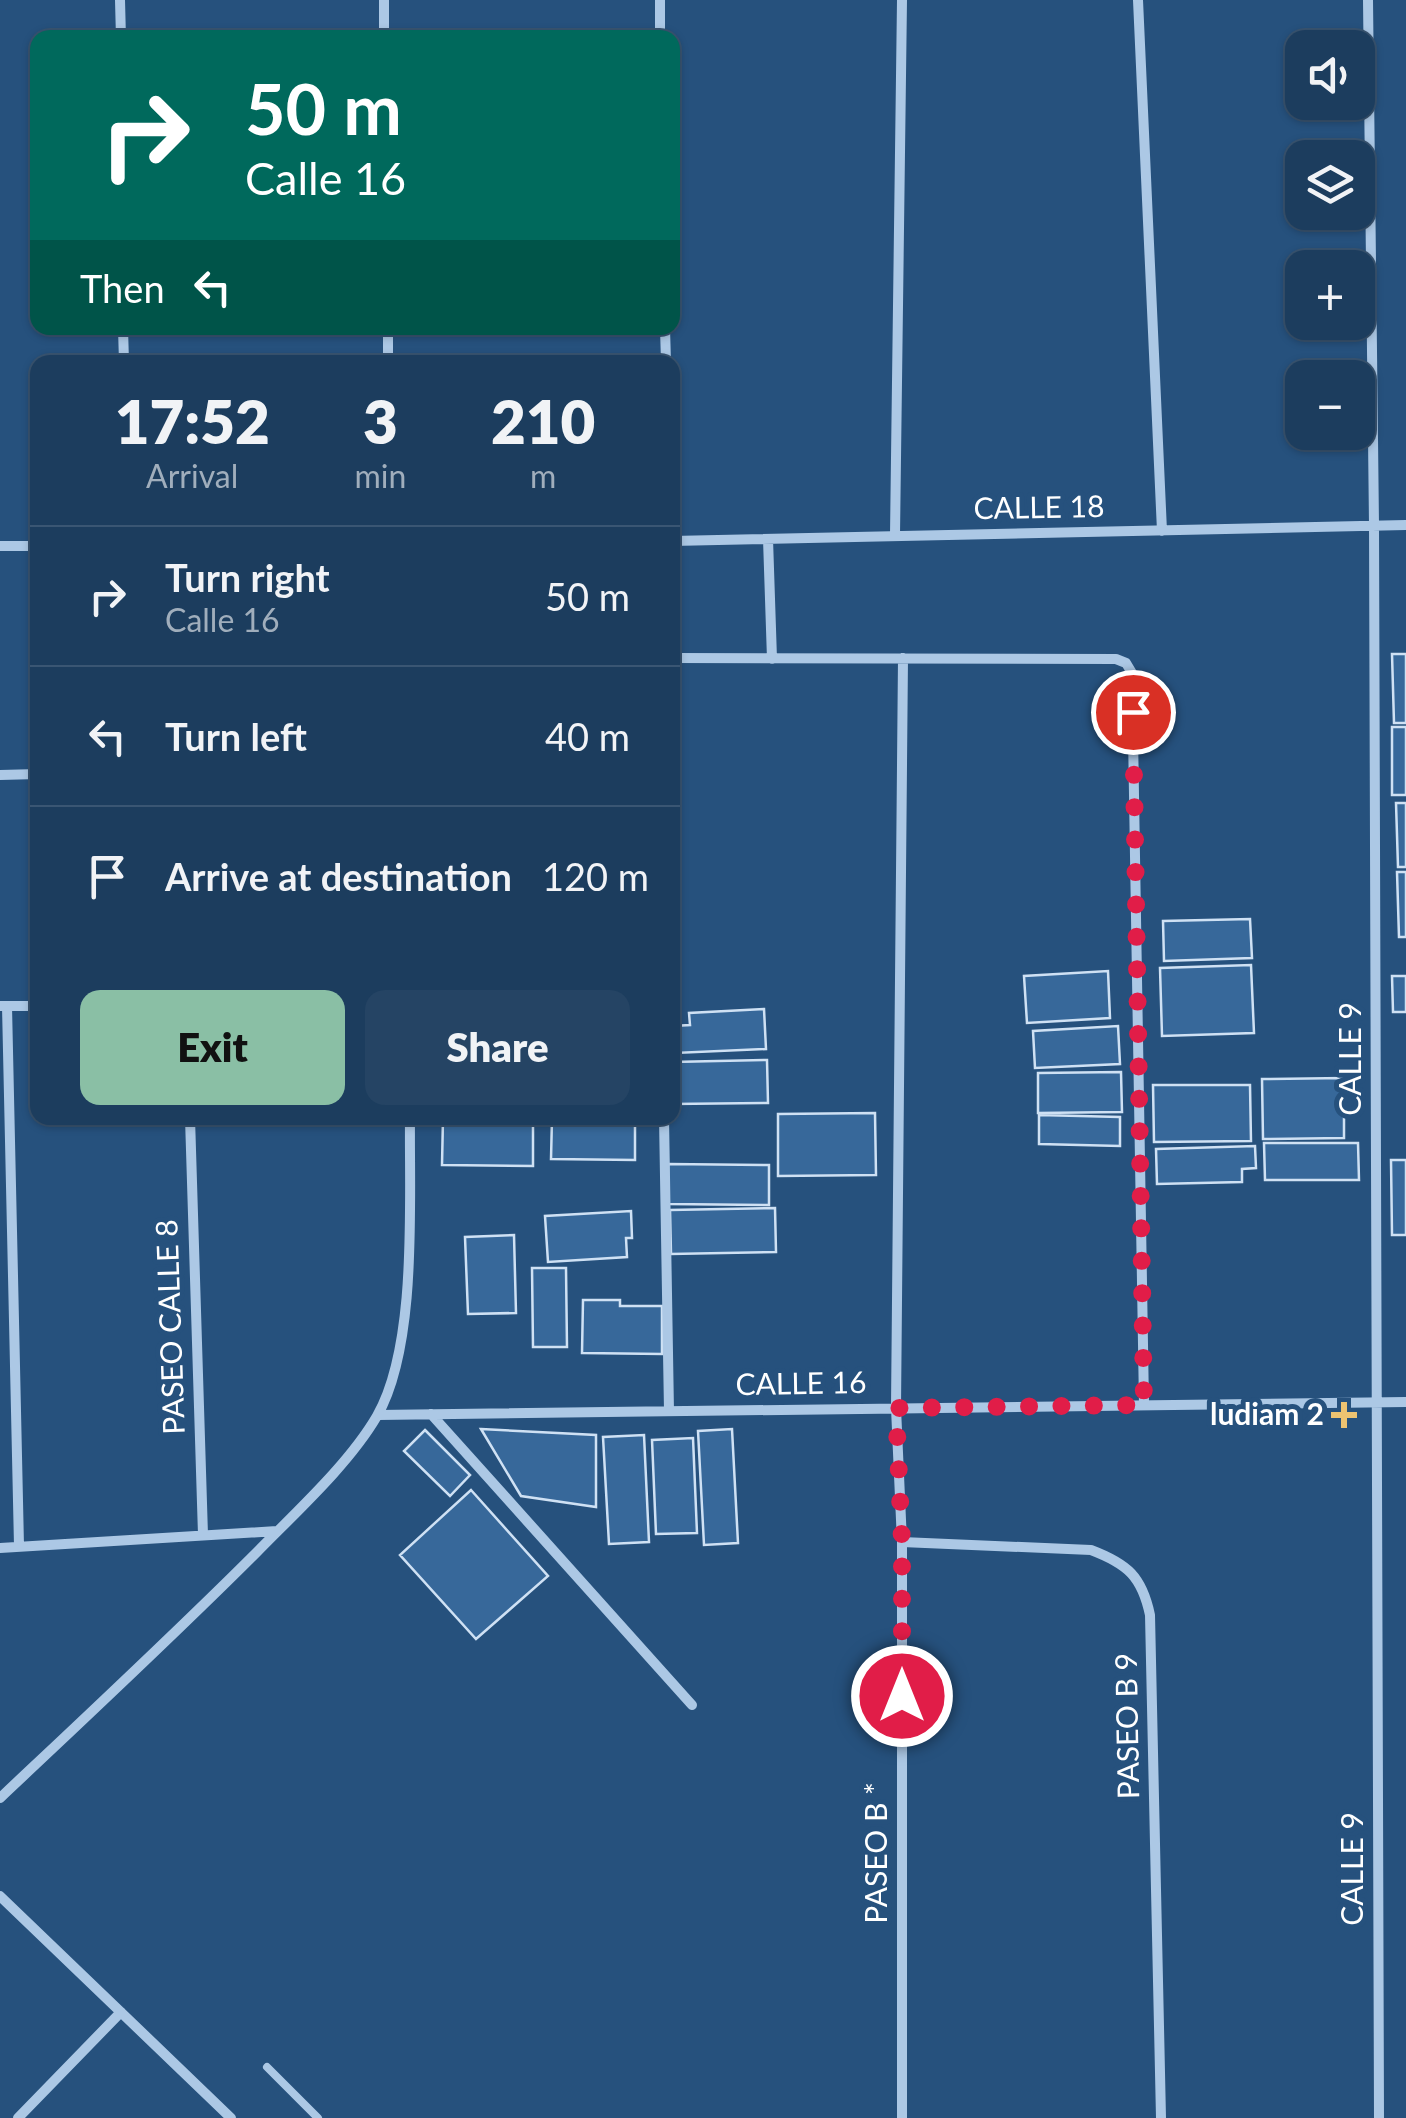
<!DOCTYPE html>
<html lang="en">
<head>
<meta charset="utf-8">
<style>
  :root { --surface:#1c3d5e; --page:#254464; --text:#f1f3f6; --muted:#a0aebc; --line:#3a5673; --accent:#8abfa5 }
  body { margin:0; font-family:Lato,sans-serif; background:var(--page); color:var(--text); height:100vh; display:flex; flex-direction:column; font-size:38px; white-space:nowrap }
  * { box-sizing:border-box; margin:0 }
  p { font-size:32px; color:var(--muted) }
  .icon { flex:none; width:55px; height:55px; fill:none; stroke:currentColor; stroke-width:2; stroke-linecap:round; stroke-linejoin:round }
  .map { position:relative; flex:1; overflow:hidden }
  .panel { position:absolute; left:30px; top:355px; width:650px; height:770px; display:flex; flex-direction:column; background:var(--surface); border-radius:20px; box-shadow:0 2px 8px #0004,0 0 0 2px var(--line) }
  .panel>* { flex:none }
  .hud { position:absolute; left:30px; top:30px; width:650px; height:305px; border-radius:20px; box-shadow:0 2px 8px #0004,0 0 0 2px var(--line); background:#00695c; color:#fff; overflow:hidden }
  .tools { position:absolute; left:1285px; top:30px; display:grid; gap:20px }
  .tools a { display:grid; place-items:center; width:90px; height:90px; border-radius:20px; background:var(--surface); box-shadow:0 2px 8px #0004,0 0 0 2px var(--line); font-size:50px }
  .pin { position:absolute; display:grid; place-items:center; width:85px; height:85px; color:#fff; margin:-42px; border:5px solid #fff; border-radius:50%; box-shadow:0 2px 10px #0007 }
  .me { position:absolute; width:110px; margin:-55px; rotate:0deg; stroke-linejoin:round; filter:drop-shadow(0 0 8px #0008) }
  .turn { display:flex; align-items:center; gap:35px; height:210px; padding:0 50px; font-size:45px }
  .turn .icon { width:130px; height:130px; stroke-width:2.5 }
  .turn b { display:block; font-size:70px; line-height:85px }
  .then { display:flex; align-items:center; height:95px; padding:0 50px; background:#0003; gap:20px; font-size:38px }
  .eta { display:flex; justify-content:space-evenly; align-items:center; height:170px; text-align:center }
  .eta b { font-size:60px; font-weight:800; line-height:70px }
  .cta { display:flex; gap:20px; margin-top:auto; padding:20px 50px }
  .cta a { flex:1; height:115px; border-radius:20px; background:var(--accent); color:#111; font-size:40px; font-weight:800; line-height:115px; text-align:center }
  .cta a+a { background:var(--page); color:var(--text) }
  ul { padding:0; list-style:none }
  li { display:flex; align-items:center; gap:30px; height:140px; padding:0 50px; border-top:2px solid var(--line) }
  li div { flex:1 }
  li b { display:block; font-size:38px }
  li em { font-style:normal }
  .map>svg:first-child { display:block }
  .building { fill:#37689a; stroke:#cfe1f4; stroke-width:2.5 }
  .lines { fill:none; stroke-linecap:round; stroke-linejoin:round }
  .service { stroke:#acc8e5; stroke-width:8 }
  .minor { stroke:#acc8e5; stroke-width:10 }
  .route { stroke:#e11d48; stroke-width:18; stroke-dasharray:0 32.4 }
  .poi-dot { fill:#edc371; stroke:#26517d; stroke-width:4 }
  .labels { text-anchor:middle; stroke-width:10; stroke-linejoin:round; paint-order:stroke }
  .street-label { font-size:30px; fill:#fff; stroke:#26517d }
  .poi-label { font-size:30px; font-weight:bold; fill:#fff; stroke:#26517d; text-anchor:end }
</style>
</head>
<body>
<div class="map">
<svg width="1406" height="2118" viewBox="0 0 1406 2118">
  <rect width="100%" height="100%" fill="#26517d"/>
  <!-- building -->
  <path class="building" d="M1392 654H1406V723H1394Z
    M1392 727H1406V795H1392Z
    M1396 803H1406V867H1398Z
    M1397 872H1406V937H1399Z
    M1250 919 1252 958 1164 961 1163 921Z
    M1251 965 1254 1033 1162 1036 1160 968Z
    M1108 971 1110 1018 1027 1023 1024 976Z
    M1392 976H1406V1012H1393Z
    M764 1009 766 1049 675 1053 673 1026 690 1025 689 1013Z
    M1118 1026 1120 1064 1035 1068 1033 1031Z
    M767 1060 768 1103 672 1104V1062Z
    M1121 1072 1122 1112 1038 1113V1073Z
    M1344 1078V1138L1263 1139 1262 1079Z
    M1153 1085H1250L1251 1141 1154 1142Z
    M875 1113 876 1175 778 1176V1114Z
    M1039 1115 1120 1117V1146L1039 1144Z
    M443 1118H533V1166L442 1165Z
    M552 1118 635 1119V1160L551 1159Z
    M1264 1143H1358L1359 1180H1265Z
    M1255 1146 1256 1168 1242 1169V1182L1157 1184 1156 1149Z
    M1391 1160H1406V1235H1392Z
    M668 1164 769 1165V1205L668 1204Z
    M775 1208 776 1252 671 1254 670 1210Z
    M631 1211 632 1238H626L627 1257 548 1262 545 1216Z
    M514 1235 516 1313 468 1314 465 1237Z
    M532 1268H566L567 1347H533Z
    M583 1300H620V1306H662V1354L582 1353Z
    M481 1429 596 1435V1507L521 1496Z
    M732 1429 738 1543 704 1545 698 1431Z
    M425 1430 470 1475 450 1496 404 1451Z
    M644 1435 649 1542 609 1544 603 1437Z
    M693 1438 697 1533 656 1534 652 1440Z
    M471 1490 548 1576 476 1639 400 1555Z"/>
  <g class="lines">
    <!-- service -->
    <path class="service" d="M267 2067 318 2118"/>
    <!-- minor -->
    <path class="minor" d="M120 0 121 38
      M384 0V38
      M660 0V38
      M1138 0 1162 531
      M1368 0 1374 526 1379 2118
      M123 328 124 362
      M388 328V362
      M665 328 666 362
      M895 535 902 0
      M768 539 772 659
      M672 541 1406 525
      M0 546H38
      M672 658 1116 659 1126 663 1132 673 1144 1405
      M0 775 38 774
      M0 1006H38
      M7 1006 19 1546
      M190 1118 203 1535
      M664 1118 669 1411
      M431 1414 692 1705
      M378 1415 1406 1402
      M902 1542 1091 1550C1128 1564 1142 1577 1150 1615L1161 2118
      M0 1548 277 1531
      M0 1798C86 1717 173 1636 257 1552 296 1512 349 1464 377 1416 418 1345 409 1199 410 1118
      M0 1896 231 2118
      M18 2118 121 2012
      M902 2118V1542L896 1408 903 658"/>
  </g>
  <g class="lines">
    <!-- route -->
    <path class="route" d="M902 1696V1542L896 1408 1144 1405 1133 712"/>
  </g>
  <!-- markers -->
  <path class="poi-dot" d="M1339 1400h10v10h10v10h-10v10h-10v-10h-10v-10h10z"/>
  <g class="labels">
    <!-- street labels -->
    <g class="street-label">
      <text transform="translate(1039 508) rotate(-1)" y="10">CALLE 18</text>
      <text transform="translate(1351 1059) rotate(-90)" y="10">CALLE 9</text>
      <text transform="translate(171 1327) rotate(-92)" y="10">PASEO CALLE 8</text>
      <text transform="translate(801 1384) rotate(-1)" y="10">CALLE 16</text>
      <text transform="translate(1128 1726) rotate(-91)" y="10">PASEO B 9</text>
      <text transform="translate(877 1853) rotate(-90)" y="10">PASEO B *</text>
      <text transform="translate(1353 1869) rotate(-90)" y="10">CALLE 9</text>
    </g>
    <!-- poi labels -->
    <g class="poi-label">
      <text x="1324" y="1425">ludiam 2</text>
    </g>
  </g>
</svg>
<div class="tools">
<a><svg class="icon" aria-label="sound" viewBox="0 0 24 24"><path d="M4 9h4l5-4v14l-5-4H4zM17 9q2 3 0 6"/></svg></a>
<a><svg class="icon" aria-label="layers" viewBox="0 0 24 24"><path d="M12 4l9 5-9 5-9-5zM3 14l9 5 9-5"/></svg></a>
<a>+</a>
<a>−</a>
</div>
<div class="pin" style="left:1133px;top:712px;background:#d93025"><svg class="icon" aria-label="arrive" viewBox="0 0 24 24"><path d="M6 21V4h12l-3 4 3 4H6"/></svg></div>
<svg class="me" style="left:902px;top:1696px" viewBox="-20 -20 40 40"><circle r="17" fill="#e11d48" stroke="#fff" stroke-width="3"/><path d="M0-11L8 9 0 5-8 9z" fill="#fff"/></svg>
<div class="hud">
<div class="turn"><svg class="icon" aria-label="right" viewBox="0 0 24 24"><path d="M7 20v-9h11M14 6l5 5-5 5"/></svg><div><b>50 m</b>Calle 16</div></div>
<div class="then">Then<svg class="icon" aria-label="left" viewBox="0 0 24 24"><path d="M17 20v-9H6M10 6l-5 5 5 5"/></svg></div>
</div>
<section class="panel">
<div class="eta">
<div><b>17:52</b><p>Arrival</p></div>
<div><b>3</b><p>min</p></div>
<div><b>210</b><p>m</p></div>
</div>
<ul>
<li><svg class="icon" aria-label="right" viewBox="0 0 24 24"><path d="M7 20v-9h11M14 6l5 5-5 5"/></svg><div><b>Turn right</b><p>Calle 16</p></div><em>50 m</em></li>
<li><svg class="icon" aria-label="left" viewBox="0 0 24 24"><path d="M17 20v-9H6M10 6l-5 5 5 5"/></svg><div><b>Turn left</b></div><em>40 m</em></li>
<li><svg class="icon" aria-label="arrive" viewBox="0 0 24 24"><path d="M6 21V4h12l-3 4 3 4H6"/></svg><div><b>Arrive at destination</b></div><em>120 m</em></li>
</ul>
<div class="cta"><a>Exit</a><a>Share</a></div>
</section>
</div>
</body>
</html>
